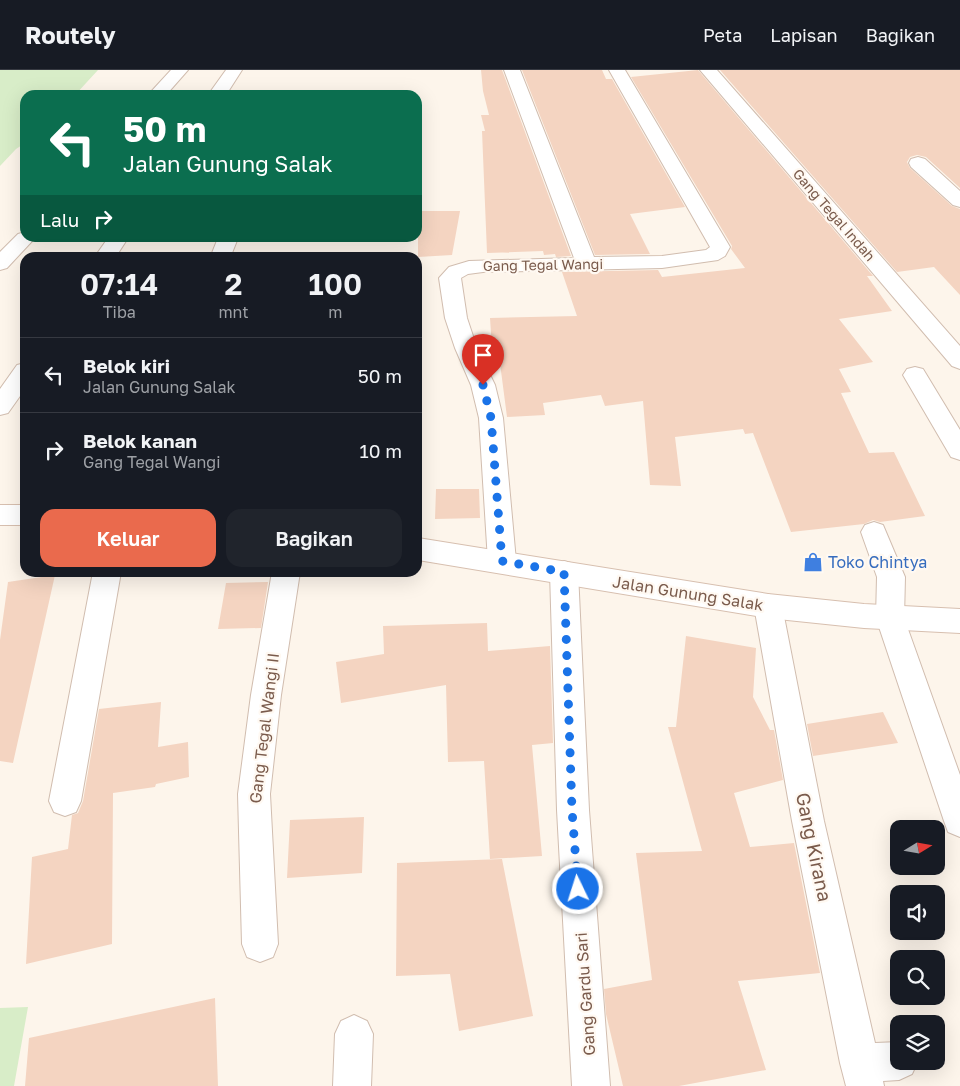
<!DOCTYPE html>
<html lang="id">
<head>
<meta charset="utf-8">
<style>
  :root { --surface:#171b24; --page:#20242c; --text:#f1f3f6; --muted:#9ea1a6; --line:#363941; --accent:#ea6a4d }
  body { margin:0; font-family:"Golos Text",sans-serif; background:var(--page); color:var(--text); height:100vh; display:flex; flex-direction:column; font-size:19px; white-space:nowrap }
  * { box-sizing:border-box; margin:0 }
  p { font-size:16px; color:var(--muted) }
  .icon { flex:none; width:28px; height:28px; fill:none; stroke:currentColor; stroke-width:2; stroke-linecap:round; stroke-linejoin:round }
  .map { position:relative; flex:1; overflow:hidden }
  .side { position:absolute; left:20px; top:182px; width:402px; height:325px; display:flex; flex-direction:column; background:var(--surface); border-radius:15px; box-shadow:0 5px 20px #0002 }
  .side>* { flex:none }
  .hud { position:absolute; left:20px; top:20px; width:402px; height:152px; border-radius:15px; box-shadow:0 5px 20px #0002; background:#0b6e4f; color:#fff; overflow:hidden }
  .needle { width:32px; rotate:79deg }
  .fabs { position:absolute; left:890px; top:750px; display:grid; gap:10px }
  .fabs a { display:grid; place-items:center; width:55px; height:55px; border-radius:10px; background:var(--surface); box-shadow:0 5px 20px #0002; font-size:25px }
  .pin { position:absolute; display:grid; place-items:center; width:42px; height:42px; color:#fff; margin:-51px -21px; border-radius:50% 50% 50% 0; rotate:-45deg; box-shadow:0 0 5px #0007 }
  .pin .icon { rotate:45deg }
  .me { position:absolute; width:55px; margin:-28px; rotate:356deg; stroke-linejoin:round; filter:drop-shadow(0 0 4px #0008) }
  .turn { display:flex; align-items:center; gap:18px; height:105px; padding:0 20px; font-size:22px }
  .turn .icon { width:65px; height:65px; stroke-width:2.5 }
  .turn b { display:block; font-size:35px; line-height:42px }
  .then { display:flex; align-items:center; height:48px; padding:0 20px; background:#0003; gap:10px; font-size:19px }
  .eta { display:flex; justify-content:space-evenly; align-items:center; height:85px; text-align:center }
  .eta b { font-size:30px; font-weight:600; line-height:35px }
  .button { display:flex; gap:10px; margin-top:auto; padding:10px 20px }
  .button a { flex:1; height:58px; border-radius:15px; background:var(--accent); color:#fff; font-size:20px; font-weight:600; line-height:58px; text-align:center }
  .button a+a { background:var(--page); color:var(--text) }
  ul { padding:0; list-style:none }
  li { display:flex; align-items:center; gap:15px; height:75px; padding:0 20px; border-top:1px solid var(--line) }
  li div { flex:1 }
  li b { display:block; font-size:19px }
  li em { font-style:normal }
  header { display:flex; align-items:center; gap:30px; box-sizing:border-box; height:70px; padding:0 25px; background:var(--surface); border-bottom:1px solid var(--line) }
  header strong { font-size:24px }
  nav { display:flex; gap:28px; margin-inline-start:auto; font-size:18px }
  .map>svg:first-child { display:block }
  .green { fill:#d8edc8 }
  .building { fill:#f4d4c1 }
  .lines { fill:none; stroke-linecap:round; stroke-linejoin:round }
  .minor-casing { stroke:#d1bdaf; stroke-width:2 }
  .secondary-casing { stroke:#d7bfaf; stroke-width:2 }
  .minor { fill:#fff; fill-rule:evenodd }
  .secondary { fill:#fff; fill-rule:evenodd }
  .route { stroke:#1a73e8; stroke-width:9; stroke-dasharray:0 16.2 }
  .labels { text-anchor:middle; stroke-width:4.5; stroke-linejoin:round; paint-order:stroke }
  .far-street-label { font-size:14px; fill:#7a5b4c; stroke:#fff9f2 }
  .shop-label { font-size:16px; fill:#366cbe; stroke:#fff9f2; text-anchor:start }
  .street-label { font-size:16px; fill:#7a5b4c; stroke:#fff9f2 }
  .near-street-label { font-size:19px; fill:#7a5b4c; stroke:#fff9f2 }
</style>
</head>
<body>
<header>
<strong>Routely</strong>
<nav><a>Peta</a><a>Lapisan</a><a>Bagikan</a></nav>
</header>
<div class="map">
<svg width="960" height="1016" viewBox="0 0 960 1016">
  <rect width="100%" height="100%" fill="#fdf5eb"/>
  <!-- green -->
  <path class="green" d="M0 0H98L75 25H25V73L16 79 0 96Z
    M28 937 14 1016H0V938Z"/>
  <!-- building -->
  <path class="building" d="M481 0H502L571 186 556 187 555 184 544 185 543 181 487 183 482 61H485L481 45H489L483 21Z
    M522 0H602L606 9H612L685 137 630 144 650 184 595 185Z
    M698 0 873 206H867L892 241 839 249 873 292 839 299 851 322 841 323 869 383 894 382 925 446 880 452 873 450 864 454 791 462 753 363 745 364 743 359 675 367 681 416 650 415 643 331 605 336 601 325 543 333 545 345 507 347 498 278H492L490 248 577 246 562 202 658 200 662 207 745 198 731 179 732 176 631 7Z
    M720 0H960V118L926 87 917 85 910 87 907 92 910 98 952 136 960 139V225L934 197 897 202Z
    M418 141H460L452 185 418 187Z
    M436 419H479L480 448 435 449Z
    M55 505 13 693 0 691V570L8 512Z
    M268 512 261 558 218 559 226 513Z
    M487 553 488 581 550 576 553 673 532 675 542 786 490 789 484 691 448 692 446 615 341 633 336 592 384 584 383 556Z
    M686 566 756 578 753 627 770 660H774L783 710 734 723 750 777 794 773 820 903 738 911 766 1000 679 1016H623L606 944 604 919 652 910 636 783 702 781 668 657H676Z
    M161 632 158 677 188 672 189 707 156 714 155 717 113 723 112 874 26 894 32 787 68 779 72 745 78 743 83 731 99 639Z
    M883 642 898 673 813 686 807 654Z
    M364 747 362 803 287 808 290 750Z
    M502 789 533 946 459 961 450 904 396 906 397 793Z
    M215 928 218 1016H25L29 968Z"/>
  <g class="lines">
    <defs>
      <path id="minor" d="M171 0H188L166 25H148Z
        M226 0H242L226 25H208Z
        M504 0H520L594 187 662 186 706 180 710 177 609 0H625L730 177 725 186 718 190 662 198 483 202 468 204 461 208 467 248 477 278 495 315 503 348 516 491 512 499 502 502 492 499 488 491 479 348 471 315 455 278 445 248 439 208 449 197 469 191 574 188Z
        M700 0H717L960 276V299L952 296Z
        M918 87 925 89 960 121V137L953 135 911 97 909 93 911 89Z
        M25 162V168H35L7 198 0 200V182L18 164Z
        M108 168H128L115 188H94Z
        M218 168H238L230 188H210Z
        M25 293V319L8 343 0 345V319L17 295Z
        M915 297 923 299 960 360V390L951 387 903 305 907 299Z
        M874 452 883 455 905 507 904 548 960 705V767L948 762 944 751 876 548 877 507 861 462 865 455Z
        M564 491 574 494 578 502 589 740 610 1016H572L557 740 550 502 554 494Z
        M93 502H121L81 731 76 742 65 746 54 742 49 731Z
        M272 502H300L281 625 270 724 278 874 273 887 260 892 247 887 242 874 238 724 251 625Z
        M768 524 778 528 782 536 824 751 875 973 899 972V991H918L912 1004 899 1010 883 1011 884 1016H846L840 993 792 751 754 536 758 528Z
        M354 945 367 951 373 964 371 1016H333L335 964 341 951Z"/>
      <path id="secondary" d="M0 435H25V455H0Z
        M418 468 768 524 864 534 960 539V563L864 558 768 548 418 490Z"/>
    </defs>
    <!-- minor casing -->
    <use href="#minor" class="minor-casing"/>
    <!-- secondary casing -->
    <use href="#secondary" class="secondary-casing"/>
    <!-- minor -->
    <use href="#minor" class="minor"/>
    <!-- secondary -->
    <use href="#secondary" class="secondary"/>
  </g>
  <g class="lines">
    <!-- route -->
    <path class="route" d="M483 315 491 348 502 491 564 502 572 740 578 819"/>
  </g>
  <!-- icons -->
  <defs>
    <symbol id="shop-bare" viewBox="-9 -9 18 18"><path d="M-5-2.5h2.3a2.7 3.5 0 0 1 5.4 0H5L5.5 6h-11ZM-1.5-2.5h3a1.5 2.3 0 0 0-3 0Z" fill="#3f7fe0" stroke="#fff9f2" stroke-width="2.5" paint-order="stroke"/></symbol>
  </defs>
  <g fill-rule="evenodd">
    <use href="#shop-bare" x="799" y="478" width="28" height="28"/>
  </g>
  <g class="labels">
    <!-- far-street labels -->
    <g class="far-street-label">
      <text transform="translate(834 145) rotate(49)" y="5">Gang Tegal Indah</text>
      <text transform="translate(543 195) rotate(-1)" y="5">Gang Tegal Wangi</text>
    </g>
    <!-- shop labels -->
    <g class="shop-label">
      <text x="828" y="498">Toko Chintya</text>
    </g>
    <!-- street labels -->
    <g class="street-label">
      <text transform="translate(688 523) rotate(9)" y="6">Jalan Gunung Salak</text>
      <text transform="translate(264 658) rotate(-83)" y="6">Gang Tegal Wangi II</text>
      <text transform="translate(585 924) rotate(-94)" y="6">Gang Gardu Sari</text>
    </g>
    <!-- near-street labels -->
    <g class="near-street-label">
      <text transform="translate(814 777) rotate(78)" y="7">Gang Kirana</text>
    </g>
  </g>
</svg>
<div class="fabs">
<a><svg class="needle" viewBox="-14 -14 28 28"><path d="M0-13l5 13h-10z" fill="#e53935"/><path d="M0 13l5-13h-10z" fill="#9ea1a6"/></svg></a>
<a><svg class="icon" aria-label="sound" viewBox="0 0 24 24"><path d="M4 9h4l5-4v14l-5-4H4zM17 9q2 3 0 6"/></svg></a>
<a><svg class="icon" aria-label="search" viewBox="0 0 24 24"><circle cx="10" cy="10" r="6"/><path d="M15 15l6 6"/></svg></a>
<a><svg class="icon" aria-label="layers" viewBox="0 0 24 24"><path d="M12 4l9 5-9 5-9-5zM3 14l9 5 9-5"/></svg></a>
</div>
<div class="pin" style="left:483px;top:315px;background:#d93025"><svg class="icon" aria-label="arrive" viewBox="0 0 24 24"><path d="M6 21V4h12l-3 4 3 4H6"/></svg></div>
<svg class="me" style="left:578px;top:819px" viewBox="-20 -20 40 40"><circle r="17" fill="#1a73e8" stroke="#fff" stroke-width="3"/><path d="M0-11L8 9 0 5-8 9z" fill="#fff"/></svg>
<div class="hud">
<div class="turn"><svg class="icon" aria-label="left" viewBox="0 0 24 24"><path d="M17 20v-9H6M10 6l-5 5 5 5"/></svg><div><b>50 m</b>Jalan Gunung Salak</div></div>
<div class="then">Lalu<svg class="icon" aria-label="right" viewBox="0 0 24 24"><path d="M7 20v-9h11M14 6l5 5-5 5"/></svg></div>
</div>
<section class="side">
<div class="eta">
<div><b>07:14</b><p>Tiba</p></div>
<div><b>2</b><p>mnt</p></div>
<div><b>100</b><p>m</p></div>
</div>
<ul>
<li><svg class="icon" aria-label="left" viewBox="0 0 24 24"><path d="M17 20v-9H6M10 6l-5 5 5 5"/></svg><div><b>Belok kiri</b><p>Jalan Gunung Salak</p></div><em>50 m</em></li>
<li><svg class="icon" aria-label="right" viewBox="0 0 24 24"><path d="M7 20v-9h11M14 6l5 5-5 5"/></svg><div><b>Belok kanan</b><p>Gang Tegal Wangi</p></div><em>10 m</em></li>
</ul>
<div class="button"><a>Keluar</a><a>Bagikan</a></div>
</section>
</div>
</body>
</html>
